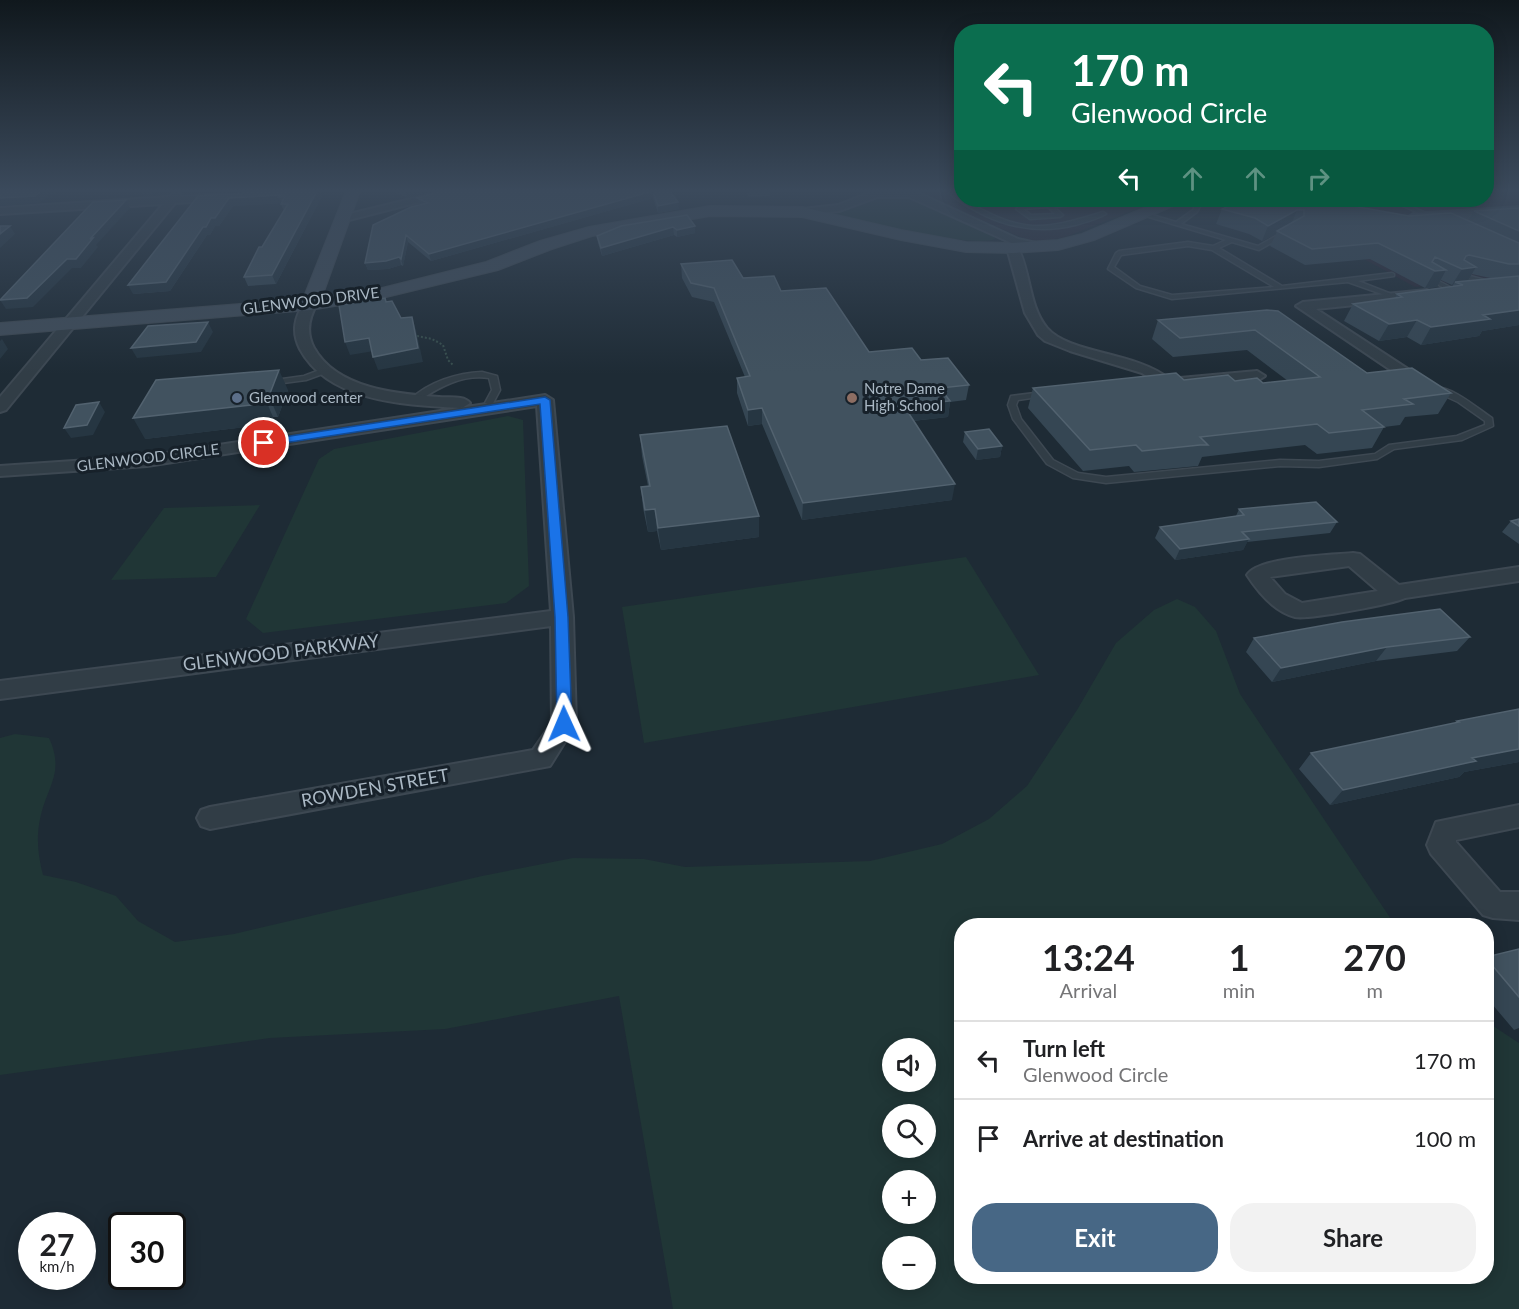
<!DOCTYPE html>
<html lang="en">
<head>
<meta charset="utf-8">
<style>
  :root { --surface:#fff; --page:#f2f2f2; --text:#202124; --muted:#757577; --line:#e0e0e0; --accent:#476785 }
  body { margin:0; font-family:Lato,sans-serif; background:var(--page); color:var(--text); height:100vh; display:flex; flex-direction:column; font-size:22px; white-space:nowrap }
  * { box-sizing:border-box; margin:0 }
  p { font-size:20px; color:var(--muted) }
  .icon { flex:none; width:33px; height:33px; fill:none; stroke:currentColor; stroke-width:2; stroke-linecap:round; stroke-linejoin:round }
  .map { position:relative; flex:1; overflow:hidden }
  .side { position:absolute; left:954px; top:918px; width:540px; height:366px; display:flex; flex-direction:column; background:var(--surface); border-radius:24px; box-shadow:0 3px 15px #0003 }
  .side>* { flex:none }
  .top-card { position:absolute; left:954px; top:24px; width:540px; height:183px; border-radius:24px; box-shadow:0 3px 15px #0003; background:#0b6e4f; color:#fff; overflow:hidden }
  .controls { position:absolute; left:882px; top:1038px; display:grid; gap:12px }
  .controls a { display:grid; place-items:center; width:54px; height:54px; border-radius:50%; background:var(--surface); box-shadow:0 3px 15px #0003; font-size:30px }
  .speed { position:absolute; left:18px; top:1212px; display:flex; gap:12px; font-size:30px; font-weight:700; text-align:center }
  .speed>* { display:grid; place-content:center; width:78px; height:78px; border-radius:50%; background:var(--surface); box-shadow:0 3px 15px #0003; line-height:1 }
  .speed small { font-size:15px; font-weight:400 }
  .speed .limit { border:3px solid #111; border-radius:9px; background:#fff; color:#111 }
  .pin { position:absolute; display:grid; place-items:center; width:51px; height:51px; color:#fff; margin:-26px; border:3px solid #fff; border-radius:50%; box-shadow:0 2px 6px #0007 }
  .me { position:absolute; width:66px; margin:-33px; rotate:359deg; stroke-linejoin:round; filter:drop-shadow(0 0 4px #0008) }
  .turn { display:flex; align-items:center; gap:21px; height:126px; padding:0 18px; font-size:27px }
  .turn .icon { width:78px; height:78px; stroke-width:2.5 }
  .turn b { display:block; font-size:42px; line-height:51px }
  .lanes { display:flex; align-items:center; height:57px; padding:0 18px; background:#0003; justify-content:center; gap:30px; direction:ltr }
  .lanes .off { opacity:.35 }
  .eta { display:flex; justify-content:space-evenly; align-items:center; height:102px; text-align:center }
  .eta b { font-size:36px; font-weight:700; line-height:42px }
  .cta { display:flex; gap:12px; margin-top:auto; padding:12px 18px }
  .cta a { flex:1; height:69px; border-radius:24px; background:var(--accent); color:#fff; font-size:24px; font-weight:700; line-height:69px; text-align:center }
  .cta a+a { background:var(--page); color:var(--text) }
  ul { padding:0; list-style:none }
  li { display:flex; align-items:center; gap:18px; height:78px; padding:0 18px; border-top:2px solid var(--line) }
  li div { flex:1 }
  li b { display:block; font-size:22px }
  li em { font-style:normal }
  .map>svg:first-child { display:block }
  .medical { fill:#292937 }
  .green { fill:#203636; fill-rule:evenodd }
  .lines { fill:none; stroke-linecap:round; stroke-linejoin:round }
  .lane-casing { stroke:#3d4852; stroke-width:3 }
  .street-casing { stroke:#3d4852; stroke-width:4 }
  .secondary-casing { stroke:#3d4852; stroke-width:2 }
  .path { stroke:#384f4e; stroke-width:2; stroke-dasharray:2 2; stroke-linecap:butt }
  .lane { fill:#313d46; fill-rule:evenodd }
  .street { fill:#313d46; fill-rule:evenodd }
  .secondary { fill:#3f4c59; fill-rule:evenodd }
  .wall { fill:#354653; fill-rule:evenodd }
  .shaded-wall { fill:#263642 }
  .building { fill:#41525f; stroke:#52626f; stroke-width:1.5 }
  .route { fill:#1a73e8; stroke:#114b97; stroke-width:1.5 }
  .service-dot { fill:#5c6f8a; stroke:#17212a; stroke-width:2 }
  .education-dot { fill:#8d6e63; stroke:#17212a; stroke-width:2 }
  .labels { text-anchor:middle; stroke-width:6; stroke-linejoin:round; paint-order:stroke }
  .far-street-label { font-size:15px; fill:#aab8c4; stroke:#17212a }
  .far-poi-label { font-size:15px; fill:#aab8c4; stroke:#17212a; text-anchor:start }
  .street-label { font-size:18px; fill:#aab8c4; stroke:#17212a }
</style>
</head>
<body>
<div class="map">
<svg width="1519" height="1309" viewBox="0 0 1519 1309">
  <rect width="100%" height="100%" fill="#1e2b35"/>
  <!-- medical -->
  <path class="medical" d="M915 191H961L962 200H1159L1063 238 1038 241 1025 239Z
    M1487 191H1519V205L1408 213 1519 264V276L1415 287 1256 200H1486Z"/>
  <!-- green -->
  <path class="green" d="M903 197 911 198 994 235 995 239C978 248 846 223 826 212L885 198Z
    M508 416 523 420 529 586 506 603 263 633 246 619 319 459 334 449Z
    M260 505 216 577 111 580 164 508Z
    M966 557 1039 675 644 743 622 607Z
    M1177 599 1195 607 1216 631 1240 694 1395 925 962 926V1276H1486L1487 1022 1519 1043V1309H673L619 996 445 1029 270 1038 0 1075V738L15 734 49 738C65 773 47 786 40 819 36 838 38 856 43 875L76 882 116 896 138 921 175 942 234 934 482 876 573 858 644 859 685 867 870 861 942 844 989 819 1027 786 1077 710 1116 643 1154 610ZM926 1048V1082H892V1048ZM926 1114V1148H892V1114ZM926 1180V1214H892V1180ZM892 1246H926V1280H892Z"/>
  <g class="lines">
    <defs>
      <path id="lane" d="M946 191H953L962 196V200H965C1022 234 1042 231 1103 212L1106 214C1097 219 1086 222 1075 225 1027 237 984 221 946 191Z
        M1110 200H1131L1054 207 1063 215 1060 217 1030 219 1016 209 1022 205ZM1048 207 1055 214 1031 215 1023 209Z
        M1136 200H1144L1164 206 1161 208Z
        M1195 200H1199L1202 203 1197 212 1181 224 1258 246 1283 232H1287V234L1259 250 1232 242 1219 248 1282 286 1392 273 1394 274V276L1358 281 1399 297 1393 298 1348 282 1172 299 1136 288 1108 269 1116 253 1119 251 1188 242 1213 246 1226 240 1139 214 1142 212 1176 222 1193 210 1196 203ZM1188 246 1212 250 1274 287 1172 295 1140 286 1114 267 1121 255Z
        M1389 200H1396L1435 217 1430 218Z
        M1459 273 1496 283 1497 284 1494 286 1459 278 1456 275Z
        M1427 275 1456 290 1457 291 1452 292 1425 278 1424 277Z
        M325 368 329 370 328 372 306 380 268 385 264 383 268 381 304 376Z
        M482 372 497 376 500 390 492 405 485 403 492 390 489 378C462 374 440 387 418 401L411 399C429 382 457 373 482 372Z
        M1434 387C1452 386 1477 408 1492 418L1493 426 1462 440 1394 449 1377 459 1319 467 1280 466 1106 483 1073 478 1047 464 1013 419 1008 405 1011 396 1051 391V395L1018 400 1016 405 1021 419 1053 460 1078 473 1106 477 1280 460 1319 461 1375 454 1389 445 1457 436 1485 425V421L1458 402 1434 391Z"/>
      <path id="street" d="M444 191H462L345 221 339 218 341 216Z
        M874 191H914L1018 239 1036 243V249L1017 246C1031 271 1028 305 1047 328 1069 354 1137 352 1169 379L1257 371 1265 376 1257 381 1166 389 1142 373 1070 351 1045 341 1038 335 1025 313 1007 248 1009 245H1016L909 197H877L839 211 802 215 797 212 802 209 838 205Z
        M176 192 180 193V197L226 194 231 197 226 200 175 203 6 410 0 412V397L163 204 0 214V208L168 197Z
        M1427 290 1434 294 1432 297 1316 309 1414 373 1417 376 1409 381 1404 379 1296 306 1303 302Z
        M310 300 317 304C308 319 306 333 314 348 337 389 397 394 439 397 449 398 464 395 470 403L462 408C408 405 329 403 300 349 291 331 295 317 305 301Z
        M545 395 553 400 573 617 576 724 550 766 210 829 201 826 197 818 201 810 210 807 533 750 552 723 551 626 0 699V681L551 611 537 406 147 466 0 476V466L147 456Z
        M1353 553 1360 554 1399 585 1519 567V581L1405 598C1393 604 1308 620 1295 617 1275 612 1258 592 1247 575 1258 557 1331 555 1353 553ZM1349 566 1378 591 1302 603 1285 594 1270 577Z
        M1519 805V827L1456 840V842L1500 892H1519V920L1493 918 1483 915 1431 854 1427 845 1436 822Z"/>
      <path id="secondary" d="M346 191H360L322 297 378 289 486 262 540 241 589 227 710 206 802 207 901 230 966 242 1013 243 1058 240 1082 234 1163 200H1182L1180 203 1094 240 1058 250 1013 253 966 252 901 240 802 217 710 216 592 236 552 249 498 270 378 299 310 310 0 335V323L303 299Z
        M1519 206V216L1413 223 1405 218 1413 213Z"/>
    </defs>
    <!-- lane casing -->
    <use href="#lane" class="lane-casing"/>
    <!-- street casing -->
    <use href="#street" class="street-casing"/>
    <!-- secondary casing -->
    <use href="#secondary" class="secondary-casing"/>
    <!-- path -->
    <path class="path" d="M417 336 432 339 443 345 448 360 453 365"/>
    <!-- lane -->
    <use href="#lane" class="lane"/>
    <!-- street -->
    <use href="#street" class="street"/>
    <!-- secondary -->
    <use href="#secondary" class="secondary"/>
  </g>
  <!-- wall -->
  <path class="wall" d="M273 191H320L322 196 276 284 248 286 244 277 284 211 281 204 282 203 233 206 219 226H215L210 235H207L170 291 133 294 198 196Z
    M394 191H434L407 198Z
    M670 191 679 209 658 213 653 198 431 261 408 242 403 266 401 265 388 269 368 270 365 263 420 205 419 204 417 198Z
    M747 191H770V196L748 197Z
    M994 200H1072L999 205Z
    M1242 200 1409 216 1468 221 1474 211 1519 208V325L1482 331 1479 336 1421 345 1407 337 1379 341 1344 321 1353 304 1395 298 1397 294 1453 287V285H1452L1441 280 1437 287 1425 288 1370 259 1305 265 1270 246 1276 234 1262 241 1249 234 1216 224 1222 209ZM1472 274 1490 278 1468 281Z
    M687 215 695 233 677 237 674 235 602 256 598 243 597 236Z
    M681 264 743 278 781 291 869 352 921 360 969 385 966 400 950 402 948 417 913 421 952 500 802 520 762 424 748 426 737 393V378L745 377 714 302 692 297 682 278Z
    M1267 310 1367 373 1451 393 1438 414 1405 417 1400 425 1384 427 1372 448 1317 454 1305 445 1202 457 1198 466 1134 472 1129 466 1083 471 1028 408 1033 388 1184 380 1263 383 1288 381 1247 350 1173 357 1152 339 1158 320Z
    M156 380 288 390 278 417H273L271 424 145 439Z
    M965 432 1002 446 1000 457 976 460 963 442Z
    M640 435 759 537 661 550 657 531 648 532 643 508 641 487 648 486 642 456Z
    M1239 509 1337 522 1330 533 1247 542 1243 550 1175 560 1155 538 1160 527 1236 516Z
    M1519 519V544L1502 532 1511 521Z
    M1470 637 1457 651 1376 661 1272 682 1246 652 1254 638Z
    M1519 709V762L1464 772 1459 777 1330 805 1299 769 1311 753 1455 723 1457 721Z
    M1519 949V1028L1514 1030 1486 997V957Z"/>
  <!-- shaded-wall -->
  <path class="shaded-wall" d="M41 191H57L54 194 49 195 39 203 0 206V198Z
    M141 191H156L154 196H144Z
    M209 191H234L209 193Z
    M317 191H320L322 196 276 284 272 275Z
    M405 191H434L407 198Z
    M653 191V198L431 261 429 254Z
    M281 195 279 197 282 203 233 206 219 226H215L210 235H207L170 291 133 294 128 285 203 227 229 198Z
    M126 200 130 208 96 245 98 247 81 268H72L33 307 6 309 0 300 67 259 90 239Z
    M678 202 679 209 658 213V206Z
    M1297 210 1291 225 1277 231 1276 234 1262 241 1268 226Z
    M10 226 15 234 0 248V234Z
    M695 226V233L677 237V230Z
    M673 227 674 235 602 256 601 248Z
    M406 235 408 242 403 266 401 259Z
    M399 257 401 265 388 269 368 270 365 263Z
    M1476 267 1466 284 1455 282 1453 285H1452L1462 269Z
    M1446 270 1437 287 1425 288 1435 271Z
    M1519 310V325L1482 331 1479 336 1421 345 1431 327 1483 315Z
    M412 317 416 330 423 362 378 370 373 357Z
    M1417 320 1407 337 1379 341 1389 324Z
    M208 322 213 332 201 352 137 358 131 348Z
    M369 338 374 351 350 355 345 342Z
    M2 339 8 349 0 359V341Z
    M279 370 288 390 278 417 269 396Z
    M264 396 273 417 271 424 145 439 133 418Z
    M950 401 948 417 902 422 904 406Z
    M99 402 105 412 93 435 71 438 64 428Z
    M762 408V424L748 426V410Z
    M1002 446 1000 457 976 460 978 449Z
    M955 484 952 500 802 520 803 503Z
    M655 509 657 531 648 532 645 510Z
    M759 516V537L661 550 658 528Z
    M1249 539 1243 550 1175 560 1180 549Z
    M1387 647 1376 661 1272 682 1281 668Z
    M1519 749V762L1464 772 1459 777 1330 805 1343 790 1472 758Z"/>
  <!-- building -->
  <path class="building" d="M2 191H41L35 196 0 198V193Z
    M273 191H317L272 275 244 277 259 247H262L288 204H281L285 196 279 197 281 195 229 198 215 218H211L206 227H203L166 282 128 285 198 196Z
    M443 191H653L429 254 406 235 401 259 399 257 386 261 365 263 373 225 411 207 428 203 417 198Z
    M653 191H670L678 202 658 206Z
    M126 200 90 239 93 238 76 259H67L27 298 0 300 93 202Z
    M1242 200H1319L1409 216 1451 213 1519 243V264H1509L1469 255 1466 256 1464 260 1476 267 1462 269 1435 257 1432 262 1446 270 1435 271 1378 243 1312 249 1277 231 1304 216V210H1297L1268 226 1255 218 1222 209Z
    M1519 208V231L1474 211Z
    M687 215 695 226 677 230 673 227 601 248 597 236 621 226Z
    M0 226H10L0 234Z
    M732 260 743 278 774 276 781 291 826 288 869 352 912 348 921 360 948 358 969 385 940 388 950 401 904 406 955 484 803 503 762 408 748 410 737 378 750 376 714 288 691 283 681 264Z
    M1519 276V310L1483 315 1490 319 1431 327 1417 320 1389 324 1353 304 1402 297 1397 294 1463 285 1455 282Z
    M385 298 386 302 392 301 401 318 412 317 418 348 373 357 369 338 345 342 339 305Z
    M1267 310 1278 311 1367 373 1412 368 1451 393 1404 399 1413 404 1362 410 1384 427 1329 433 1317 424 1200 437 1208 445H1200L1142 451 1136 445 1090 450 1033 388 1176 373 1184 380 1228 375 1235 381 1257 378 1263 383 1320 377 1255 330 1180 338 1158 320Z
    M208 322 196 342 131 348 148 326Z
    M279 370 269 396H264L261 404 133 418 156 380Z
    M99 402 87 425 64 428 76 405Z
    M727 426 759 516 658 528 655 509 645 510 641 487 650 486 640 435Z
    M989 429 1002 446 978 449 965 432Z
    M1316 502 1337 522 1242 532 1249 539 1180 549 1160 527 1244 515 1239 509Z
    M1519 519V526L1511 521Z
    M1440 609 1470 637 1387 647 1281 668 1254 638 1342 622Z
    M1519 709V749L1472 758 1476 761 1343 790 1311 753 1459 722 1457 721Z
    M1519 949V997L1486 958V957Z"/>
  <!-- sky -->
  <linearGradient id="sky" x2="0" y2="1"><stop stop-color="#10181d"/><stop offset="0.51" stop-color="#3b4a5c"/><stop offset="1" stop-color="#3b4a5c" stop-opacity="0"/></linearGradient>
  <rect width="1519" height="374" fill="url(#sky)"/>
  <!-- route -->
  <path class="route" d="M545 397 550 400 568 617 572 724 569 728H559L557 724 555 617 540 404 264 446 259 443 264 440Z"/>
  <!-- markers -->
  <circle class="service-dot" cx="237" cy="398" r="6"/>
  <circle class="education-dot" cx="852" cy="398" r="6"/>
  <g class="labels">
    <!-- far-street labels -->
    <g class="far-street-label">
      <text transform="translate(311 301) rotate(-7)" y="5">GLENWOOD DRIVE</text>
      <text transform="translate(148 458) rotate(-7)" y="5">GLENWOOD CIRCLE</text>
    </g>
    <!-- far-poi labels -->
    <g class="far-poi-label">
      <text x="864" y="394">Notre Dame<tspan x="864" dy="17">High School</tspan></text>
      <text x="249" y="403">Glenwood center</text>
    </g>
    <!-- street labels -->
    <g class="street-label">
      <text transform="translate(281 653) rotate(-7)" y="6">GLENWOOD PARKWAY</text>
      <text transform="translate(375 788) rotate(-10)" y="6">ROWDEN STREET</text>
    </g>
  </g>
</svg>
<div class="controls">
<a><svg class="icon" aria-label="sound" viewBox="0 0 24 24"><path d="M4 9h4l5-4v14l-5-4H4zM17 9q2 3 0 6"/></svg></a>
<a><svg class="icon" aria-label="search" viewBox="0 0 24 24"><circle cx="10" cy="10" r="6"/><path d="M15 15l6 6"/></svg></a>
<a>+</a>
<a>−</a>
</div>
<div class="speed"><div>27<small>km/h</small></div><div class="limit">30</div></div>
<div class="pin" style="left:264px;top:443px;background:#d93025"><svg class="icon" aria-label="arrive" viewBox="0 0 24 24"><path d="M6 21V4h12l-3 4 3 4H6"/></svg></div>
<svg class="me" style="left:564px;top:724px" viewBox="-20 -20 40 40"><path d="M0-17L14 15 0 8-14 15z" fill="#1a73e8" stroke="#fff" stroke-width="4"/></svg>
<div class="top-card">
<div class="turn"><svg class="icon" aria-label="left" viewBox="0 0 24 24"><path d="M17 20v-9H6M10 6l-5 5 5 5"/></svg><div><b>170 m</b>Glenwood Circle</div></div>
<div class="lanes"><svg class="icon" aria-label="left" viewBox="0 0 24 24"><path d="M17 20v-9H6M10 6l-5 5 5 5"/></svg><svg class="icon off" aria-label="ahead" viewBox="0 0 24 24"><path d="M12 20V5M6 11l6-6 6 6"/></svg><svg class="icon off" aria-label="ahead" viewBox="0 0 24 24"><path d="M12 20V5M6 11l6-6 6 6"/></svg><svg class="icon off" aria-label="right" viewBox="0 0 24 24"><path d="M7 20v-9h11M14 6l5 5-5 5"/></svg></div>
</div>
<section class="side">
<div class="eta">
<div><b>13:24</b><p>Arrival</p></div>
<div><b>1</b><p>min</p></div>
<div><b>270</b><p>m</p></div>
</div>
<ul>
<li><svg class="icon" aria-label="left" viewBox="0 0 24 24"><path d="M17 20v-9H6M10 6l-5 5 5 5"/></svg><div><b>Turn left</b><p>Glenwood Circle</p></div><em>170 m</em></li>
<li><svg class="icon" aria-label="arrive" viewBox="0 0 24 24"><path d="M6 21V4h12l-3 4 3 4H6"/></svg><div><b>Arrive at destination</b></div><em>100 m</em></li>
</ul>
<div class="cta"><a>Exit</a><a>Share</a></div>
</section>
</div>
</body>
</html>
